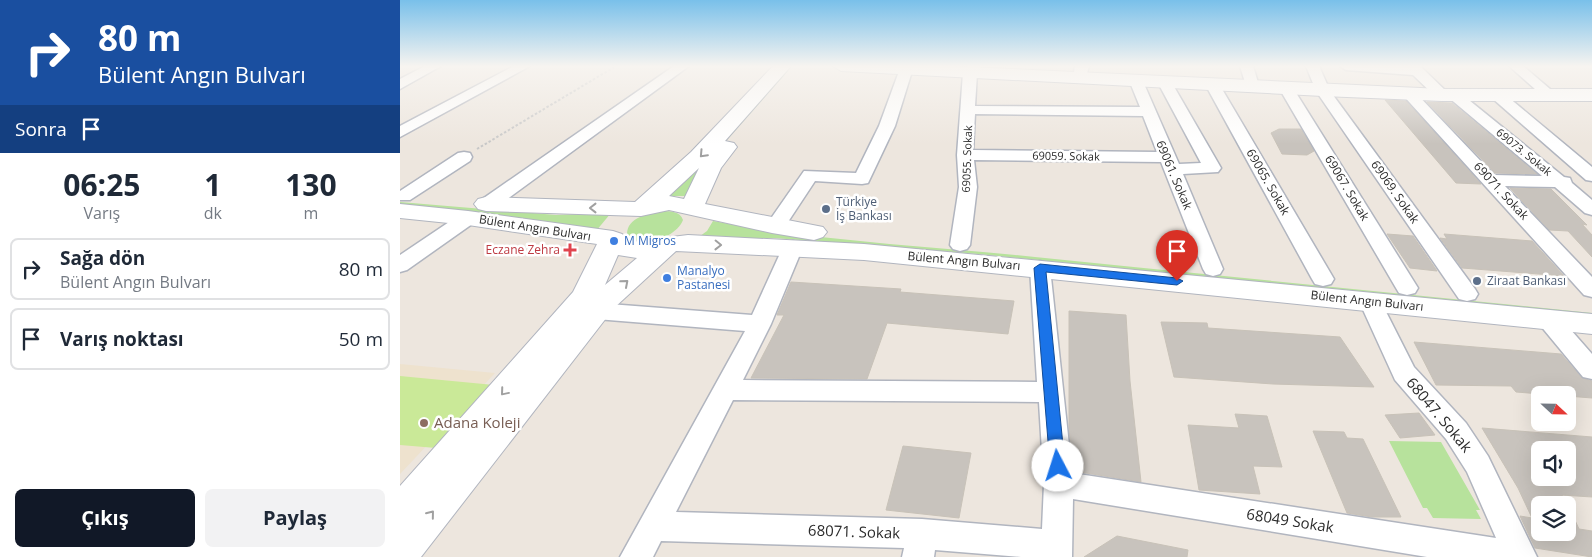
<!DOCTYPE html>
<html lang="tr">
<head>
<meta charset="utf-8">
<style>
  :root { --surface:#fff; --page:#f2f2f3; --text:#1f2937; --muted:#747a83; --line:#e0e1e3; --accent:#111827 }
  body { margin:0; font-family:"Open Sans",sans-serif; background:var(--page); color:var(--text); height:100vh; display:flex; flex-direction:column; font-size:19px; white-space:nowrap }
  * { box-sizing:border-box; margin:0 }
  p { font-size:16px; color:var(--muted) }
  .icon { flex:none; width:28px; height:28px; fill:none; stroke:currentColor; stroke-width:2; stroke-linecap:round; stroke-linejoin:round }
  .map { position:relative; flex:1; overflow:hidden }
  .drawer { display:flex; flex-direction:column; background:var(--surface); width:400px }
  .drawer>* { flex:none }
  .hud { background:#1a4fa0; color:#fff; overflow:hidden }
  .needle { width:32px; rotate:112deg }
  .buttons { position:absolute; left:1131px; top:386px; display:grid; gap:10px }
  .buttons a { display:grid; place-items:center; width:45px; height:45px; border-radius:8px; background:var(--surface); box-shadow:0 5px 20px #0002; font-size:25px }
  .pin { position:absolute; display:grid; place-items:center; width:42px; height:42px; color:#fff; margin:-51px -21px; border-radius:50% 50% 50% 0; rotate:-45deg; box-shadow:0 0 5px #0007 }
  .pin .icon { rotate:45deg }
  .me { position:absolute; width:55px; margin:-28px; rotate:355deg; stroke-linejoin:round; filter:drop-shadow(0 0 4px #0008) }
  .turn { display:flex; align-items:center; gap:18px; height:105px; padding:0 15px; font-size:22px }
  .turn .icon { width:65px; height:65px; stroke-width:2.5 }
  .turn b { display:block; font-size:35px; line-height:42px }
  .then { display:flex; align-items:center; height:48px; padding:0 15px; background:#0003; gap:10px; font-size:19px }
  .eta { display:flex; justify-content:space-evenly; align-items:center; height:85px; text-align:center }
  .eta b { font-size:30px; font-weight:700; line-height:35px }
  .action { display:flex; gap:10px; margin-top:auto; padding:10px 15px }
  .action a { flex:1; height:58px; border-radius:8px; background:var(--accent); color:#fff; font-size:20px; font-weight:700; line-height:58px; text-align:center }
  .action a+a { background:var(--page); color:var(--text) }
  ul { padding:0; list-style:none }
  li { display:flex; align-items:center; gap:15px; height:62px; margin:0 10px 8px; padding:0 5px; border:2px solid var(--line); border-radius:8px }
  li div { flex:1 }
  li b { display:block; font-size:19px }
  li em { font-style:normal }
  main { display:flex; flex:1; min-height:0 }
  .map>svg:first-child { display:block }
  .education { fill:#eee2ce }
  .green { fill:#b7e29c }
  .pitch { fill:#cae998 }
  .building { fill:#c8c3bd; stroke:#c8c2b8; fill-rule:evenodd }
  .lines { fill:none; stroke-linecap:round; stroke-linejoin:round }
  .minor-casing { stroke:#b1b5bf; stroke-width:3 }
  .secondary-casing { stroke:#b1b5bf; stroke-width:2 }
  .path { stroke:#c8c8c8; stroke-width:2; stroke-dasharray:2.5 2; stroke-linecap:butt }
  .minor { fill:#fff; fill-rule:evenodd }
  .secondary { fill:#fff; fill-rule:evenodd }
  .oneway { stroke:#a0a0a0 }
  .route { fill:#1a73e8; stroke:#114b97 }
  .service-dot { fill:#5c6f8a; stroke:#fff; stroke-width:2 }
  .shop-dot { fill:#3f7fe0; stroke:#fff; stroke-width:2 }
  .health-dot { fill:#e0444e; stroke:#fff; stroke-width:2 }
  .education-dot { fill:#8d6e63; stroke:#fff; stroke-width:2 }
  .labels { text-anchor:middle; stroke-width:5; stroke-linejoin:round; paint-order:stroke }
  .far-street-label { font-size:11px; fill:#2b2b2b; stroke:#fff }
  .street-label { font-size:12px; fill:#2b2b2b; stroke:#fff }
  .service-label { font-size:12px; fill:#4e5e75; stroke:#fff; text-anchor:start }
  .shop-label { font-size:12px; fill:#366cbe; stroke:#fff; text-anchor:start }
  .health-label { font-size:12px; fill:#be3a42; stroke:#fff; text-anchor:end }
  .near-street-label { font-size:15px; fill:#2b2b2b; stroke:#fff }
  .near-education-label { font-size:15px; fill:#785e54; stroke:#fff; text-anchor:start }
</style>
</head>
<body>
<main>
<section class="drawer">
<div class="hud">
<div class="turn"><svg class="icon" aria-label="right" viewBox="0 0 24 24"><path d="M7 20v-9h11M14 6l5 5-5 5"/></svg><div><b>80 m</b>Bülent Angın Bulvarı</div></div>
<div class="then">Sonra<svg class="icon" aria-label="arrive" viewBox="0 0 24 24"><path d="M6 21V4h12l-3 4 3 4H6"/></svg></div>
</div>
<div class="eta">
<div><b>06:25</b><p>Varış</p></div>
<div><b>1</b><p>dk</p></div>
<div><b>130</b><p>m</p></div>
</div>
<ul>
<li><svg class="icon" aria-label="right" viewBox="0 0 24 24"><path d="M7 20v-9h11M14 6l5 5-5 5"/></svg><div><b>Sağa dön</b><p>Bülent Angın Bulvarı</p></div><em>80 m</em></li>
<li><svg class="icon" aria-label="arrive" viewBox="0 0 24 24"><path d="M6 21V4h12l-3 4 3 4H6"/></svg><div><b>Varış noktası</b></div><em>50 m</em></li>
</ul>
<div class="action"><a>Çıkış</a><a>Paylaş</a></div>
</section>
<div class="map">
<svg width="1192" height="557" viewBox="0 0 1192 557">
  <rect width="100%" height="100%" fill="#ede6de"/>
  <!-- education -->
  <path class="education" d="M0 364 95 373 0 474Z"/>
  <!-- green -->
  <path class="green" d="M386 71H388L303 167 287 196H267Z
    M0 202 156 215 211 213 196 231 149 222 0 205Z
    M261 211C270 211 280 211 283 220 276 238 241 250 227 234 227 217 249 214 261 211Z
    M313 221C419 241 527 246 635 257 821 276 1006 294 1192 313V316L578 254 374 238 296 239 307 231Z
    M989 441 1041 442 1080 510H1076L1081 519 1033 518 1027 508H1023Z"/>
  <!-- pitch -->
  <path class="pitch" d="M0 376 94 385 36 448 0 445Z"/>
  <!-- building -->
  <path class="building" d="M985 100 1006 101 1081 184 1056 183Z
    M1027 102 1052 103 1137 174 1095 173Z
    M879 129H901L914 151 907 155 882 154 871 133Z
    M1110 188 1151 189 1187 225 1182 224 1192 235V257L1168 231 1149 230Z
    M987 234 1013 236 1037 271 1010 268Z
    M1044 234 1132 241 1164 276 1062 268 1040 238 1047 239Z
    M391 282 501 289 500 292 614 301 608 334 487 323 467 379 351 378 384 315H377Z
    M669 311 726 315 730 381 741 482 674 471 669 429Z
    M761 322 807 323 808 328 940 337 974 387 873 384 774 377Z
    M1014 342 1161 354 1182 378 1192 381V398L1116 392 1111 386 1036 385Z
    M1019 413 1035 435 1000 438 985 415Z
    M835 414 867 416 882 467 853 466 860 494 799 490 788 425 839 428Z
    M1082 428 1192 437V497L1162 495 1167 505H1140V532H1168V505L1179 529 1192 531V557L1135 548 1120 516 1132 518 1118 488ZM1140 450H1168V478H1140Z
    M913 431 944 432 947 438 963 439 1001 517H972L947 513Z
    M503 446 571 453 559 518 486 510Z
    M717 536 788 550 787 557H684Z"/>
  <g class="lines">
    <defs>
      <path id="minor" d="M25 66H41L0 89V79Z
        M114 66H130L0 137V126Z
        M274 66H289L95 208H81L79 204 81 200Z
        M501 66 513 68 495 126 468 183 462 184 415 181 382 231H368L365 227 404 171 456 173 479 126Z
        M568 66H581L577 73 575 106 740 107 729 80 731 77H741L779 164 801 163 757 81 759 78H769L821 168 818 172 783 174 823 269 820 274 813 276 806 274 803 269 761 162 574 160 577 187 570 245 567 249 560 251 553 249 550 245 559 187 557 155 563 73ZM575 114 743 116 757 152 573 150Z
        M675 66H689L685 81H675L673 78Z
        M840 66H853L859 86 857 89H847Z
        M906 66H919L930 91 1075 289 1078 294 1075 299 1067 301 1059 299 916 91Z
        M940 66H1020L1048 93 1054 91 1059 92 1164 177 1170 178 1172 183 1192 200V215L1185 213 1155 187 1105 186 1192 277V297L1184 295 1001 93 1003 90H1013L1094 175 1142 176 1048 97 1042 99 1037 98 1013 75 946 70Z
        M1109 66H1123L1157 95 1155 98H1145Z
        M812 80 819 84 934 279 931 284 923 286 915 284 912 279 805 84Z
        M886 84 893 88 1018 288 1015 293 1007 295 999 293 996 288 879 88Z
        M1097 91 1102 92 1192 167V181L1186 180 1092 98 1090 95 1092 92Z
        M64 152 70 153 72 157 70 161 10 200H0V191L58 153Z
        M68 212 75 214 77 218 75 222 7 270 0 272V255L61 214Z
        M393 241 400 243 403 247 371 324 343 380 637 382 630 268 633 263 640 261 647 263 650 268 672 473 1096 538 1067 472 1046 439 995 380 959 301 962 296 970 294 978 296 1014 367 1066 423 1088 456 1137 557H1027L673 499 672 557H621L535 550 534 557H502L504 548 261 541 253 557H220L345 331 196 319 188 316 185 311 188 306 196 303 352 315 383 247 386 243ZM333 400 639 402 644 484 642 529 522 519 276 512Z
        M1148 311 1156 313 1192 354V379L1183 377 1140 325 1137 319 1140 313Z"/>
      <path id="secondary" d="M373 66H391L325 141 334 143 337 147 321 168 305 204 423 227 427 232 423 237 414 240 372 233 269 210 241 216 86 211 78 209 74 204 78 199 86 197 235 202 291 152ZM299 168 284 199 269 196Z
        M433 66H546L1042 89H1192V101H1042L923 96 441 71Z
        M0 204 68 211 213 231 222 234 231 242 288 235 464 244 1192 314V334L464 260 276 251 214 308 21 557H0V486L173 292 197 244 68 225 0 218ZM218 255 237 258 205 285Z"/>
    </defs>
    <!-- minor casing -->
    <use href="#minor" class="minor-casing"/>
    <!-- secondary casing -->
    <use href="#secondary" class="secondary-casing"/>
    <!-- path -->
    <path class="path" d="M77 149 216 66"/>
    <!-- minor -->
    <use href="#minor" class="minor"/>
    <!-- secondary -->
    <use href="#secondary" class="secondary"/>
  </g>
  <!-- one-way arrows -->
  <defs><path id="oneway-chevron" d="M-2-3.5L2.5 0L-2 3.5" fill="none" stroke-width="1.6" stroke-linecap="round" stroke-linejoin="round" transform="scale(1.25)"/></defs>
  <g class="oneway">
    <use href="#oneway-chevron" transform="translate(303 154) rotate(133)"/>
    <use href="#oneway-chevron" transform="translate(193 208) rotate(-180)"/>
    <use href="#oneway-chevron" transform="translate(318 245) rotate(1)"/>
    <use href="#oneway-chevron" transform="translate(225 283) rotate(-41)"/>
    <use href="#oneway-chevron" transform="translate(104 392) rotate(130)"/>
    <use href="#oneway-chevron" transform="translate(31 514) rotate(-51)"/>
  </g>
  <!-- sky -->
  <linearGradient id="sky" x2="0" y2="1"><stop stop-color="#79c0ea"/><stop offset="0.46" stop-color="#f7f4f0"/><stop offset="1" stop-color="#f7f4f0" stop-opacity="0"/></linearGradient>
  <rect width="1192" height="144" fill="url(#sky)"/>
  <!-- route -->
  <path class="route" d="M640 264 777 278 783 281 777 285 646 272 665 466 663 471 658 472 652 471 650 466 634 268Z"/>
  <!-- markers -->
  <g class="service-dot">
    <circle cx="426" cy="209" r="5"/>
    <circle cx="1077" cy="281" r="5"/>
  </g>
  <g class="shop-dot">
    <circle cx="214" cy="241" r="5"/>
    <circle cx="267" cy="278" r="5"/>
  </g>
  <path class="health-dot" d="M167.5 242.5h5v5h5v5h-5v5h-5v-5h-5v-5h5z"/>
  <circle class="education-dot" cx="24" cy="423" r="5"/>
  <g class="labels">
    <!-- far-street labels -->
    <g class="far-street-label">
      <text transform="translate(1124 152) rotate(39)" y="4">69073. Sokak</text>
      <text transform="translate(666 156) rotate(1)" y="4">69059. Sokak</text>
      <text transform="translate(567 159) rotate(-88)" y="4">69055. Sokak</text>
    </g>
    <!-- street labels -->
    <g class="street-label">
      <text transform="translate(774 175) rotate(67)" y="4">69061. Sokak</text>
      <text transform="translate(868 182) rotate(60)" y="4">69065. Sokak</text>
      <text transform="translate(947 188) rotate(59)" y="4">69067. Sokak</text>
      <text transform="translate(1101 191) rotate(47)" y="4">69071. Sokak</text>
      <text transform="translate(995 192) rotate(55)" y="4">69069. Sokak</text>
      <text transform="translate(135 228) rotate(9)" y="4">Bülent Angın Bulvarı</text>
      <text transform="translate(564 261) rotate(5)" y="4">Bülent Angın Bulvarı</text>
      <text transform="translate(967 301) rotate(6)" y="4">Bülent Angın Bulvarı</text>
    </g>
    <!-- service labels -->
    <g class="service-label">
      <text x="436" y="206">Türkiye<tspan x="436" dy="14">İş Bankası</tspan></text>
      <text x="1087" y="285">Ziraat Bankası</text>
    </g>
    <!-- shop labels -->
    <g class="shop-label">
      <text x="224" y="245">M Migros</text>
      <text x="277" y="275">Manalyo<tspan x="277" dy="14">Pastanesi</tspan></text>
    </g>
    <!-- health labels -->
    <g class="health-label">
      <text x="160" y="254">Eczane Zehra</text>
    </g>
    <!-- near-street labels -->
    <g class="near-street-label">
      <text transform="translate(1039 415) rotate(50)" y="5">68047. Sokak</text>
      <text transform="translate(890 521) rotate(9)" y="5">68049 Sokak</text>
      <text transform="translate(454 532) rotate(2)" y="5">68071. Sokak</text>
    </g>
    <!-- near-education labels -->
    <g class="near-education-label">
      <text x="34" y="428">Adana Koleji</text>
    </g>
  </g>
</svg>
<div class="buttons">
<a><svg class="needle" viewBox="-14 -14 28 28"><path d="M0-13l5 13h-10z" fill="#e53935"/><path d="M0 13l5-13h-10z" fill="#747a83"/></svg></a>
<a><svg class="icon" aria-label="sound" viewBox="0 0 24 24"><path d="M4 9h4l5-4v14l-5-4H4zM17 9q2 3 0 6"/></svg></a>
<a><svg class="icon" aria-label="layers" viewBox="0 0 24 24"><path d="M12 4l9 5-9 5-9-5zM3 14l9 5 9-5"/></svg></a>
</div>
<div class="pin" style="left:777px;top:281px;background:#d93025"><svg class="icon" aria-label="arrive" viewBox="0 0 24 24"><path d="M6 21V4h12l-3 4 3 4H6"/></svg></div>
<svg class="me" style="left:658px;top:466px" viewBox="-20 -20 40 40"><circle r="19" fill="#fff"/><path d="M0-13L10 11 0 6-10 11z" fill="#1a73e8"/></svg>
</div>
</main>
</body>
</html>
